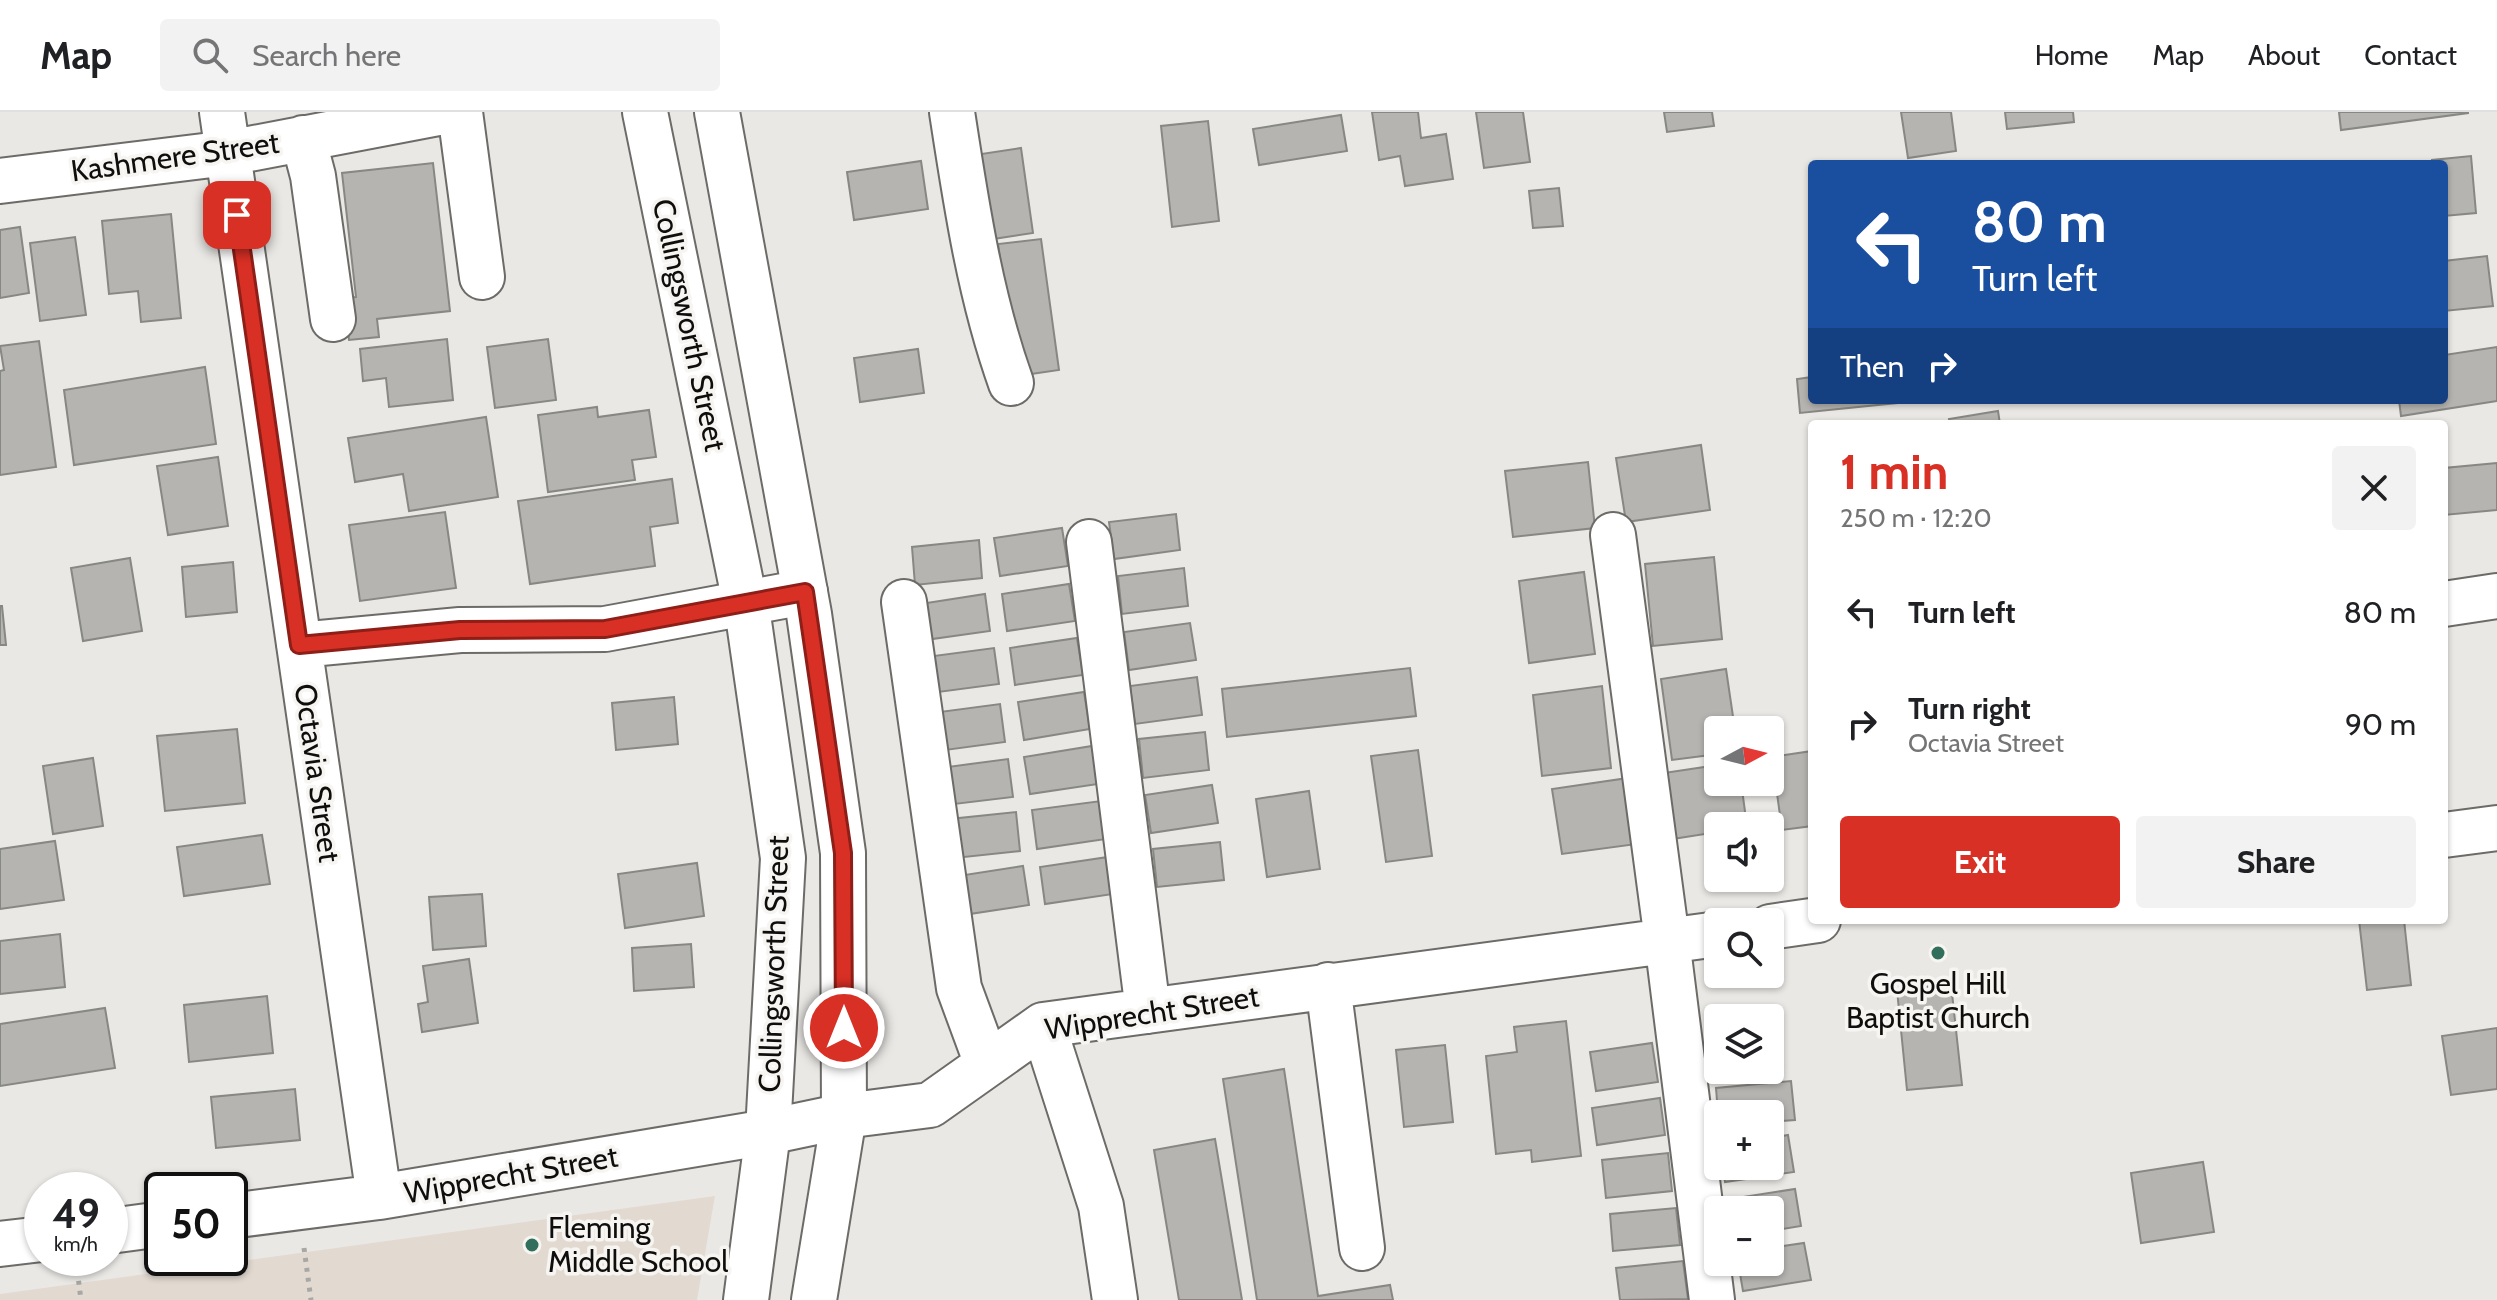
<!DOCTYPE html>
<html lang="en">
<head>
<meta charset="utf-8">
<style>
  :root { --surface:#fff; --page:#f2f2f2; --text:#202124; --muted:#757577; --line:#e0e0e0; --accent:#d93025 }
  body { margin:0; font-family:Cabin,sans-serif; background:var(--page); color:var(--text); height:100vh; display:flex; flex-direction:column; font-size:30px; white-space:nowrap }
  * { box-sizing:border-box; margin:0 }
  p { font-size:26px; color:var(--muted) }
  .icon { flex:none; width:44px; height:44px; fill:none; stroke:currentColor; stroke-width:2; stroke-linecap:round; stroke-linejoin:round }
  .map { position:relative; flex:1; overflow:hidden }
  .sheet { position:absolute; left:1808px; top:308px; width:640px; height:504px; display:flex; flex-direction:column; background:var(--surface); border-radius:8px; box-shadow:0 2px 6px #0004 }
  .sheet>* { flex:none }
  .hud { position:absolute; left:1808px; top:48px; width:640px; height:244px; border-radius:8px; box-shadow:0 2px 6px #0004; background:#1a4fa0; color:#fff; overflow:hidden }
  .needle { width:52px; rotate:83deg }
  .fabs { position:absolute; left:1704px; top:604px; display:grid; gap:16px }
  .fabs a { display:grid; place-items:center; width:80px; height:80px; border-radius:8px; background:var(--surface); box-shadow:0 2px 6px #0004; font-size:40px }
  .speed { position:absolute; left:24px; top:1060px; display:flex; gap:16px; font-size:40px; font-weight:700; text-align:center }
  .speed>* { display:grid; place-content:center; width:104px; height:104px; border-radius:50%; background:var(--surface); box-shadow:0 2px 6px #0004; line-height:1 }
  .speed small { font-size:20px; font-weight:400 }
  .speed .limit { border:4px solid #111; border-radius:12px; background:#fff; color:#111 }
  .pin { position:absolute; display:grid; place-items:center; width:68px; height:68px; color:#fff; margin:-34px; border-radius:16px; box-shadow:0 4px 12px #0006 }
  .me { position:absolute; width:88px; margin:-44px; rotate:0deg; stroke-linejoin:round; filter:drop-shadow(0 0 6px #0008) }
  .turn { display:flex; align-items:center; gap:28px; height:168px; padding:0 32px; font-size:36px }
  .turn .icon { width:104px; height:104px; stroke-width:2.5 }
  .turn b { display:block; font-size:56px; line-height:68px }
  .then { display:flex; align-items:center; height:76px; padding:0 32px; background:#0003; gap:16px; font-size:30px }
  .round { display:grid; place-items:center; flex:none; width:84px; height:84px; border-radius:8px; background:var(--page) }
  .overview { display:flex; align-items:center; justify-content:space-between; height:136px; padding:0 32px }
  h1 { font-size:48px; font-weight:800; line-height:60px; color:var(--accent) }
  .button { display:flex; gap:16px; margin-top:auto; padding:16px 32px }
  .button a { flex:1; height:92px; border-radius:8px; background:var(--accent); color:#fff; font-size:32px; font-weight:800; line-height:92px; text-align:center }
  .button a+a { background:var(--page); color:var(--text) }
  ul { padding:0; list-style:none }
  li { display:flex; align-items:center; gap:24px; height:112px; padding:0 32px }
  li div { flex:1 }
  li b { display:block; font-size:30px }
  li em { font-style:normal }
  header { display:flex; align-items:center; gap:48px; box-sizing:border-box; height:112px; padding:0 40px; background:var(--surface); border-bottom:2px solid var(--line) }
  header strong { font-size:38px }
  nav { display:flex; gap:44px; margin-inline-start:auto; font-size:28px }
  .search { width:560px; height:72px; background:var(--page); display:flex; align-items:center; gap:20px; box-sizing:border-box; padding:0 28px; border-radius:8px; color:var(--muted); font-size:30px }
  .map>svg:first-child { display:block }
  .built { fill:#e2dad1 }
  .building { fill:#b5b4b1; stroke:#878783; stroke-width:2 }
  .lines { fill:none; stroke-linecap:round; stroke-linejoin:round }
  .minor-casing { stroke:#6d6b68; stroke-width:48 }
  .major-casing { stroke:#6d6b68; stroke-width:48 }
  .path { stroke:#a8a7a4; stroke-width:5; stroke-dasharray:4 6; stroke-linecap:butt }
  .minor { stroke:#fff; stroke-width:44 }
  .major { stroke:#fff; stroke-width:44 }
  .route-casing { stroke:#8d1f18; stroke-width:20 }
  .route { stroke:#d93025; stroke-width:14 }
  .poi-dot { fill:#316e5b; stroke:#f7f5f2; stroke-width:3 }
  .labels { text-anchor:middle; stroke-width:7; stroke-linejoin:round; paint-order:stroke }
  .street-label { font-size:30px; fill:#0f0e0d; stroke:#f7f5f2 }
  .poi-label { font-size:30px; fill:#0f0e0d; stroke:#f7f5f2 }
</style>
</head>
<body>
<header>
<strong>Map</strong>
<div class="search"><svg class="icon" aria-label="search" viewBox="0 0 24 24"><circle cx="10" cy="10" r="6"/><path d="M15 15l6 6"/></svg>Search here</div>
<nav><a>Home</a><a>Map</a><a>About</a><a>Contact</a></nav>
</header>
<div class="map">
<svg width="2497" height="1188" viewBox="0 0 2497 1188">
  <rect width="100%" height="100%" fill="#eae8e5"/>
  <!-- built -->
  <path class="built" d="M715 1084 697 1188H0V1182Z"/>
  <!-- building -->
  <path class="building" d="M1372 0H1418L1421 26 1446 22 1453 67 1405 74 1400 44 1379 48Z
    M1476 0H1523L1530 50 1484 56Z
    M1664 0H1712L1714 14 1667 20Z
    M1901 0H1951L1956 39 1908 46Z
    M2005 0H2073L2074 10 2007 17Z
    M2339 0H2468V1L2341 18Z
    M1341 3 1347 39 1259 53 1253 17Z
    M1208 9 1219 109 1172 115 1161 14Z
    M1021 36 1033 121 980 129 968 44Z
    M2471 44 2476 101 2444 104V52H2432V48Z
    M921 49 928 97 854 108 847 60Z
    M433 51 450 199 377 207 379 225 349 228 344 186 356 185 342 61Z
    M1559 76 1563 114 1533 116 1529 79Z
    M171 102 181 206 141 210 138 179 109 182 102 109Z
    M20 115 29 181 0 186V118Z
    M75 125 86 203 40 209 30 131Z
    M1041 127 1059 258 1017 264 998 132Z
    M2487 144 2493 194 2444 199V149Z
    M447 227 453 288 389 295 386 266 363 269 360 237Z
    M548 227 556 288 495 296 487 235Z
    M39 229 56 355 0 363V259L4 258 0 234Z
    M2497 235V289L2401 304 2399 288H2444V243Z
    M918 237 924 281 860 290 854 246Z
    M205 255 216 332 74 353 64 278Z
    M1812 265V288H1897V291L1800 301 1797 267Z
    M597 295 598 305 649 298 656 345 632 348 635 368 548 380 538 303Z
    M1998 299 2000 312H1950L1949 307Z
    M486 305 498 385 409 399 403 362 355 370 348 326Z
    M1701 333 1710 398 1626 410 1616 346Z
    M218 345 228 414 168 423 157 354Z
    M1588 350 1595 416 1513 425 1505 359Z
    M2497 351V398L2444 403V356Z
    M672 367 678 411 650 415 655 454 530 472 518 389Z
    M445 400 456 476 360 489 349 413Z
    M1176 402 1180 438 1114 447 1109 410Z
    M1062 416 1068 454 1000 464 994 426Z
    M979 428 982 466 915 473 912 435Z
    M1714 445 1722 527 1653 534 1645 452Z
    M130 446 142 519 83 529 71 456Z
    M233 450 237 500 186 505 182 455Z
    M1184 456 1188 494 1122 502 1118 464Z
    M1584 460 1595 542 1529 551 1519 469Z
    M1069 472 1075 509 1007 519 1002 482Z
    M985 482 990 519 925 528 920 492Z
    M0 494H2L6 533H0Z
    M1190 511 1196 548 1129 558 1124 520Z
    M1077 526 1083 563 1015 573 1010 536Z
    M994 536 999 572 931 581 926 545Z
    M1410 556 1416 604 1227 625 1222 577Z
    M1726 557 1735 618H1718V642L1672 648 1661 567Z
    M1197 565 1202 603 1135 612 1130 574Z
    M1602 574 1611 656 1542 664 1533 583Z
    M1084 580 1090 617 1024 628 1018 590Z
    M674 585 678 632 616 638 612 591Z
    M1000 592 1005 630 938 639 932 601Z
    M237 617 245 691 165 699 157 624Z
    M1205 620 1209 658 1143 666 1139 627Z
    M1092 634 1098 672 1030 682 1024 645Z
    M1418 638 1432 744 1386 750 1371 644Z
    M1812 639V714L1782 718 1772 645Z
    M93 646 103 714 53 722 43 654Z
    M1008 647 1013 685 946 693 940 656Z
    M1718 653V670H1741L1747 714H1718V720L1666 728 1657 662Z
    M1628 666 1637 732 1562 742 1552 677Z
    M1212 673 1218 711 1151 721 1145 683Z
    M1309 679 1320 757 1267 765 1256 687Z
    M1101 689 1106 727 1037 737 1032 698Z
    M1016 700 1020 739 955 746 950 707Z
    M262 723 270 772 184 784 177 735Z
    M55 729 64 788 0 797V737Z
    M1220 730 1224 768 1157 775 1153 737Z
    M1108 745 1113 782 1045 792 1040 755Z
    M697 751 704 804 625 816 618 762Z
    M1023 754 1029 793 963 803 958 764Z
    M482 782 486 834 433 838 429 785Z
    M2359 808H2404L2411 873 2367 878Z
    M60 822 65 875 0 882V829Z
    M691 832 694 875 634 879 632 836Z
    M469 847 478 911 422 920 418 892 428 890 423 854Z
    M1951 872 1962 973 1907 978 1897 878Z
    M267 884 273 941 189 950 184 893Z
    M105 896 115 956 0 974V912Z
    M1566 909 1581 1044 1532 1050 1531 1038 1496 1042 1486 944 1517 940 1514 915Z
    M1779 915 1783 953 1770 955V916Z
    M2497 916V977L2451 983 2442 924Z
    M1718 922V958H1740L1712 961 1708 923Z
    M1652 931 1658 970 1596 979 1590 940Z
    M1445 933 1453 1010 1404 1015 1396 938Z
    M1284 957 1318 1184 1390 1173 1393 1188H1257L1223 967Z
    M1791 969 1795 1008 1770 1010V1002H1718L1716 976Z
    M295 977 300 1028 216 1036 211 985Z
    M1660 986 1665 1023 1597 1033 1592 996Z
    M1788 1023 1794 1060 1725 1070 1723 1054H1770V1026Z
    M1215 1027 1242 1188H1179L1154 1038Z
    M1668 1041 1672 1079 1606 1086 1602 1048Z
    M2203 1050 2214 1120 2141 1131 2131 1061Z
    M1795 1077 1801 1114 1770 1119V1098H1732L1730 1087Z
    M1676 1096 1680 1133 1613 1139 1610 1102Z
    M1804 1131 1811 1168 1743 1179 1738 1150H1770V1136Z
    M1683 1149 1688 1187 1620 1188 1616 1156Z"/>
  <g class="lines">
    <defs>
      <path id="minor" d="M222 0 379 1085
        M460 0 482 165
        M952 0C966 91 980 185 1011 271
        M303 26 313 64 333 207
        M0 69 228 41 444 0
        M1613 423 1667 828 1712 1188
        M1089 430 1148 899
        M904 490 959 876 987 952
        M2444 492 2497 484
        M299 533 460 518 605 517 805 480
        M2444 723 2497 716
        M1770 815 1818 808
        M1328 873 1362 1136
        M1043 913 1101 1094 1115 1188
        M230 1104 379 1085 768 1020 844 1004 930 993 1043 913 1718 822
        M110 1119 162 1112
        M0 1132 42 1127"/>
      <path id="major" d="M645 0 749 510 783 746 768 1020 746 1188
        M717 0 809 502 843 741 844 1004 814 1188"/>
    </defs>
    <!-- minor casing -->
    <use href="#minor" class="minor-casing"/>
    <!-- major casing -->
    <use href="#major" class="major-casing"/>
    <!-- path -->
    <path class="path" d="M304 1136 311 1188
      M76 1149 81 1188"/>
    <!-- minor -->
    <use href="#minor" class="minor"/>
    <!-- major -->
    <use href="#major" class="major"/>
  </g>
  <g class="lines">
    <defs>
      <path id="route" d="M237 103 299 533 460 518 605 517 805 480 843 741 844 916"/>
    </defs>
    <!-- route casing -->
    <use href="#route" class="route-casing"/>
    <!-- route -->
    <use href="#route" class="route"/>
  </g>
  <!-- markers -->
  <g class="poi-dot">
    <circle cx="1938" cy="841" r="8"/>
    <circle cx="532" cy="1133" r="8"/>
  </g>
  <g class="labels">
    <!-- street labels -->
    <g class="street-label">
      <text transform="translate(175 45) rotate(-8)" y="10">Kashmere Street</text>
      <text transform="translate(689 213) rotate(78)" y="10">Collingsworth Street</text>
      <text transform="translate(317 661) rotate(82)" y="10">Octavia Street</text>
      <text transform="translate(774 852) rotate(-88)" y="10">Collingsworth Street</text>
      <text transform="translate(1152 901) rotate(-9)" y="10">Wipprecht Street</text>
      <text transform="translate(511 1063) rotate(-10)" y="10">Wipprecht Street</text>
    </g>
    <!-- poi labels -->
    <g class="poi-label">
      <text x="1938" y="882">Gospel Hill<tspan x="1938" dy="34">Baptist Church</tspan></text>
      <text x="548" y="1126" text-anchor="start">Fleming<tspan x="548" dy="34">Middle School</tspan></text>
    </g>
  </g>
</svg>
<div class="fabs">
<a><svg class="needle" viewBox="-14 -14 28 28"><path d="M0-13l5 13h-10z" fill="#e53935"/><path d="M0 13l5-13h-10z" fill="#757577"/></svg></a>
<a><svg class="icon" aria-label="sound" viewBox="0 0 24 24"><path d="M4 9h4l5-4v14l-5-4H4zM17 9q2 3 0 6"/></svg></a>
<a><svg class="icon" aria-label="search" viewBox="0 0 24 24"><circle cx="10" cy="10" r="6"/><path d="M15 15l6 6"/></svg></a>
<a><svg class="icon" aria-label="layers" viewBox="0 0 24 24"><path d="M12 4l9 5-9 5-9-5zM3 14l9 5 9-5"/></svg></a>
<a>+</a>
<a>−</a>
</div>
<div class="speed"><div>49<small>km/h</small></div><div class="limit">50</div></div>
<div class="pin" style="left:237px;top:103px;background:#d93025"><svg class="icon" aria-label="arrive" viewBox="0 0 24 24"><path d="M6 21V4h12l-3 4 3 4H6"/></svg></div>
<svg class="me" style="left:844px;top:916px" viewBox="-20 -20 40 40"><circle r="17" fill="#d93025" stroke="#fff" stroke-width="3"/><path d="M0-11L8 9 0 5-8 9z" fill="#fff"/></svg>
<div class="hud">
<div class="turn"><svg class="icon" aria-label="left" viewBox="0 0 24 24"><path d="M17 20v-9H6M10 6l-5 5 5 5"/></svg><div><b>80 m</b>Turn left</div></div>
<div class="then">Then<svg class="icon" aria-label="right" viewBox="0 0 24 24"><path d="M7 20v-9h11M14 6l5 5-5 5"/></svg></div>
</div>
<section class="sheet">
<div class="overview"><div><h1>1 min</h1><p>250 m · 12:20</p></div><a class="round"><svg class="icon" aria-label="close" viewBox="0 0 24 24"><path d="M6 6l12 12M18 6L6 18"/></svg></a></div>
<ul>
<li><svg class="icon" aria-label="left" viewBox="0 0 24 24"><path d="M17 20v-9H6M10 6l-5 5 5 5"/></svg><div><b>Turn left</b></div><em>80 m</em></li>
<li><svg class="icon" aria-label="right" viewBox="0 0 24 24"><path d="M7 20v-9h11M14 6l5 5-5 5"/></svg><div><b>Turn right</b><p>Octavia Street</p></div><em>90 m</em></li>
</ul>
<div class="button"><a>Exit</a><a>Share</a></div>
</section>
</div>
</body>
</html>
